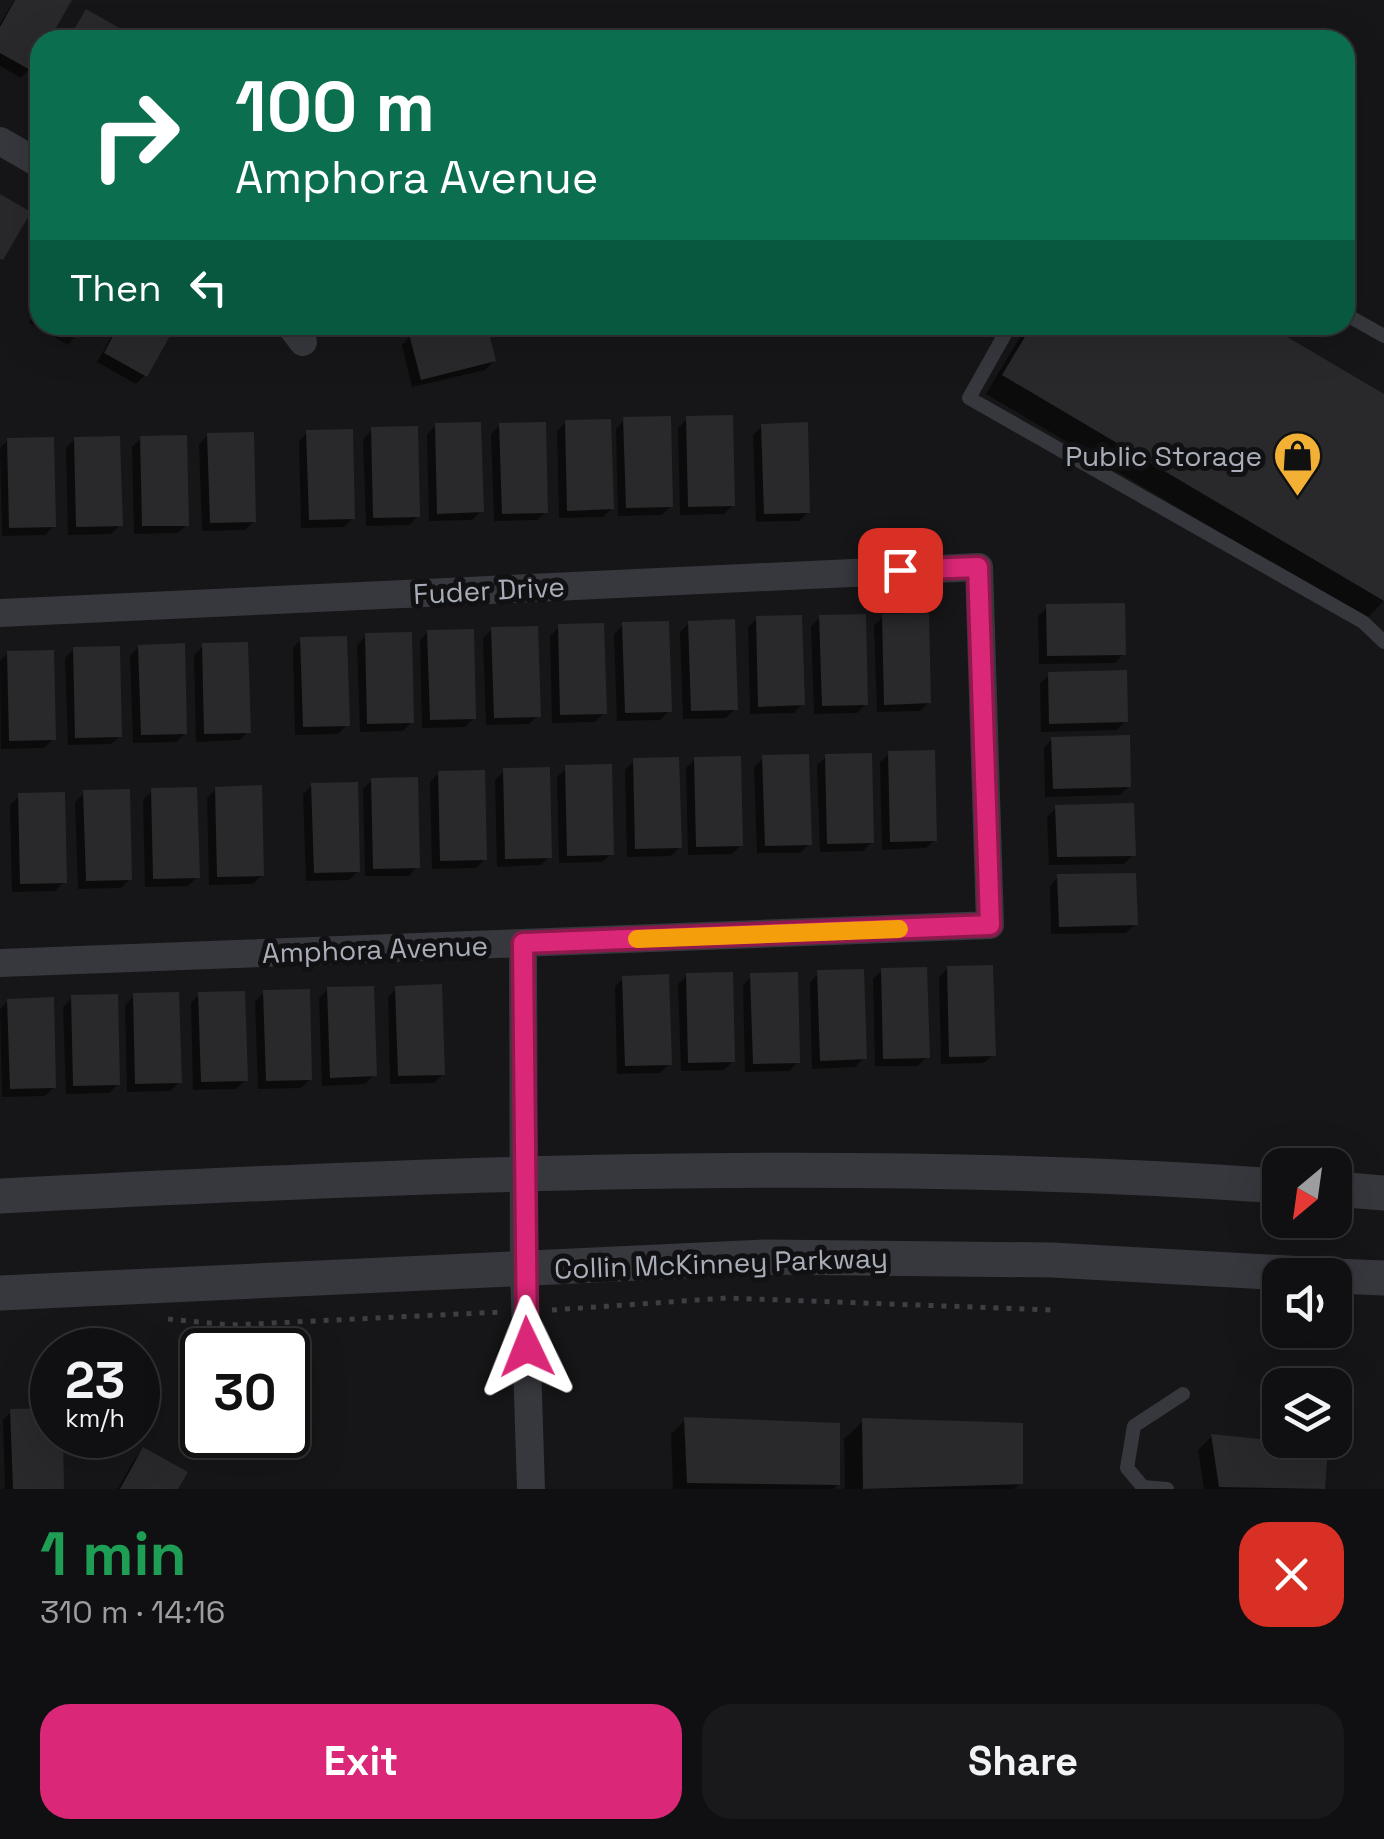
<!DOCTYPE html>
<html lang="en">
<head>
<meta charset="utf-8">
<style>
  :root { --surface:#101012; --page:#19191b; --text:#f1f3f6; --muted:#9c9d9f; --line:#303032; --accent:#db2777 }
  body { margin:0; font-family:"Space Grotesk",sans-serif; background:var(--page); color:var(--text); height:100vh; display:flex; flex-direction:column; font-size:38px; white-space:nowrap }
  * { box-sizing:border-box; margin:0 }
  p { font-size:32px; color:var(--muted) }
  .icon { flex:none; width:55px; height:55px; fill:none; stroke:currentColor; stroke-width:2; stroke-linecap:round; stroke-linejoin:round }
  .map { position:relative; height:1489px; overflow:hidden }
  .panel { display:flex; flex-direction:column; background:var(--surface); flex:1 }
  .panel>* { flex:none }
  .hud { position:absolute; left:30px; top:30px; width:1325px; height:305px; border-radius:30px; box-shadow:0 10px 40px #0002,0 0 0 2px var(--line); background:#0b6e4f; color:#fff; overflow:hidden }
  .needle { width:65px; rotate:209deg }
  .controls { position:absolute; left:1262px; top:1148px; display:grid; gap:20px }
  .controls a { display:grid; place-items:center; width:90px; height:90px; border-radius:20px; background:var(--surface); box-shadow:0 10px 40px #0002,0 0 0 2px var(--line); font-size:50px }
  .speed { position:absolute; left:30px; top:1328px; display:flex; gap:20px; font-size:50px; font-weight:700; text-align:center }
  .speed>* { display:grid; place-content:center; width:130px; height:130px; border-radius:50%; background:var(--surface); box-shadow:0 10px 40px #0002,0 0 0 2px var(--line); line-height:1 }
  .speed small { font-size:25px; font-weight:400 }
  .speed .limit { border:5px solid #111; border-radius:15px; background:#fff; color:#111 }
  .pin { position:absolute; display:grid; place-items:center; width:85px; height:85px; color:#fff; margin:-42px; border-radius:20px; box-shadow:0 5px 15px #0006 }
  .me { position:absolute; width:110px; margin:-55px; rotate:358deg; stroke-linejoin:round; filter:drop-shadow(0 0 8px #0008) }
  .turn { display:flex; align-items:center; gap:35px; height:210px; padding:0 40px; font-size:45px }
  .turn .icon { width:130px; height:130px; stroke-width:2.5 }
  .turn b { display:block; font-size:70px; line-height:85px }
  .then { display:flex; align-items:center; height:95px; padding:0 40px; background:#0003; gap:20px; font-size:38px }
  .round { display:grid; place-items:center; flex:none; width:105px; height:105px; border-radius:30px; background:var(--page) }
  .summary { display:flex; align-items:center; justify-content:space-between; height:170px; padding:0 40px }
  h1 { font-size:60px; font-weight:700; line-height:75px; color:#1e9e55 }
  .primary-button { display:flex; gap:20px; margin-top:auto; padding:20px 40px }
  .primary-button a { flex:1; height:115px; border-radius:30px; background:var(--accent); color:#fff; font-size:40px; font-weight:700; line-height:115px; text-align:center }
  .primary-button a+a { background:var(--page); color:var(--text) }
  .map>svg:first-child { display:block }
  .shadow { fill:#0007 }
  .building { fill:#29292c }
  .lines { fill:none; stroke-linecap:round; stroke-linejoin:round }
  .path { stroke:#3d3f44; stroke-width:5; stroke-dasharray:5 8; stroke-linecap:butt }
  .service { stroke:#37383d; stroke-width:14 }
  .minor { stroke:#37383d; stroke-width:28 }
  .tertiary { stroke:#37383d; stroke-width:35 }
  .route-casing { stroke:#8e194d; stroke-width:25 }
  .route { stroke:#db2777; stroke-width:18 }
  .slow { stroke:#f59e0b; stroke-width:18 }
  .labels { text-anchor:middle; stroke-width:10; stroke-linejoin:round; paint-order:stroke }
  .poi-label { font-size:28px; fill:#a8adb8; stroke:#111113; text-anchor:end }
  .street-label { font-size:28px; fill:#a8adb8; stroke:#111113 }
</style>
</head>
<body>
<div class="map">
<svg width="1384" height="1489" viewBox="0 0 1384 1489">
  <rect width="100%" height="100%" fill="#161618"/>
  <!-- shadow -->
  <path class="shadow" d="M14 0H66L47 40H40V51L30 69 21 78 0 66V24Z
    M40 304V325H83L68 345 29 323Z
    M118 325H173L145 375 136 384 97 362Z
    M457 325H484L494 361 485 370 412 387 402 345 410 336Z
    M1027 325H1262L1384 397V601L1366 619 986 394Z
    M687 419 733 505 724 514 680 515 678 428Z
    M624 420 671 506 662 515 618 516 616 429Z
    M566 422 612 508 603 517 559 518 557 431Z
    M500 425 546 512 537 520 494 521 491 434Z
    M436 426 481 511 472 520 429 521 427 434Z
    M762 426 808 512 799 521 756 522 753 435Z
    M372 430 418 516 409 525 366 526 363 439Z
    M307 432 353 518 344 527 301 528 299 441Z
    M208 435 254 521 245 530 202 531 199 444Z
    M141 438 187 525 178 533 134 534 132 447Z
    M75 439 120 525 111 534 68 535 66 448Z
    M8 440 54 526 45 535 2 536 0 448Z
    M1047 607 1123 654 1115 663 1039 664 1038 616Z
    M883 617 929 702 920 711 877 712 874 625Z
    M820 618 866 704 857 713 814 714 811 626Z
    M757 619 802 704 794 713 750 714 748 627Z
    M689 623 735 709 726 718 683 719 680 632Z
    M623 625 669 711 660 720 617 721 614 634Z
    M559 627 604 713 595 722 552 723 550 636Z
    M492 629 538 716 529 724 486 725 483 638Z
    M428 632 474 718 465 727 422 728 420 641Z
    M366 636 412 722 403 731 360 732 357 645Z
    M301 639 347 725 338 734 295 735 293 648Z
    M203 646 248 732 239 740 196 742 194 655Z
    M139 647 185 733 176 742 133 743 130 656Z
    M74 649 120 736 111 744 68 745 65 658Z
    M8 653 53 739 44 748 1 749 0 661Z
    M1049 675 1125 721 1117 730 1041 732 1040 683Z
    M1052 739 1129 786 1120 795 1045 797 1044 748Z
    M889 754 935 840 926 848 882 850 880 762Z
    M826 757 872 842 863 851 820 852 817 765Z
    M763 758 809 844 800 853H757L754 767Z
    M695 759 740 846 732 854 688 855 686 768Z
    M634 761 680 847 671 856 627 857 625 770Z
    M566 768 611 854 602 862 559 863 557 777Z
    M504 771 550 856 541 865 497 867 495 780Z
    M439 773 485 859 476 868 432 869 430 782Z
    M372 780 417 867 409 876H365L363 789Z
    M312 785 358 871 349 880 306 881 303 794Z
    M216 789 262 875 253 884 209 885 207 798Z
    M152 791 197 877 188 886 145 887 143 800Z
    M84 793 130 879 121 888 78 889 75 802Z
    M19 796 64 882 55 891 12 892 10 805Z
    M1056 808 1133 855 1124 864 1049 865 1047 817Z
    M1058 877 1135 924 1126 933 1051 934 1050 886Z
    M948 968 993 1055 984 1063 941 1064 939 977Z
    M882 971 927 1057 918 1066H875L873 979Z
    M819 973 864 1058 855 1067 812 1069 810 982Z
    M687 975 733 1061 724 1070 681 1071 678 984Z
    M752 976 798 1062 789 1071 745 1072 743 985Z
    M623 978 669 1064 660 1073 617 1074 615 987Z
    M397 988 443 1074 434 1083 390 1084 388 997Z
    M328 989 374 1075 365 1084 322 1086 319 998Z
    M264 993 310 1079 301 1088 258 1089 255 1001Z
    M199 995 245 1080 236 1089 193 1090 191 1003Z
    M134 996 179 1082 171 1091 127 1092 125 1005Z
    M72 998 118 1084 109 1093 66 1094 63 1007Z
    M8 1001 54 1087 45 1096 2 1097 0 1009Z
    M52 1410V1435H60L62 1489H5L3 1420 11 1412Z
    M685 1420 838 1484 833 1489H673L671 1434Z
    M863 1421 1020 1483 1014 1489H845L844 1439Z
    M1212 1436 1326 1448 1322 1489H1204L1198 1450Z
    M144 1450 176 1489H118L135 1458Z"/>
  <!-- building -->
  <path class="building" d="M15 0H72L49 40H40V57L32 71 0 53V27Z
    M86 9 128 33 125 40H68Z
    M0 194 31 212 3 260 0 259Z
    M56 325H86L79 338Z
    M119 325H176L147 377 104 353Z
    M446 325H487L496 361 421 380 409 334Z
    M1032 325H1267L1384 394V601L1002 375Z
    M733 415 735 506 688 507 686 416Z
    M671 416 673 507 626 508 623 417Z
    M611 419 614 509 567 511 565 420Z
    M481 422 484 512 437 514 435 423Z
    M546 422 548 513 502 514 499 423Z
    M808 422 810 513 764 514 761 424Z
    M418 426 420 517 373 518 371 427Z
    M353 429 355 519 309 520 306 430Z
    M254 432 256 522 210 523 207 433Z
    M187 435 189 526H142L140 436Z
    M120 436 123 526 76 527 74 437Z
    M54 437 56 527 9 528 7 438Z
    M1125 603 1126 655 1047 656 1046 604Z
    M929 613 931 703 884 705 882 614Z
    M866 614 868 705 822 706 819 615Z
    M802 615 805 705 758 707 756 616Z
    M735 619 738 710 691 711 688 621Z
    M669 621 672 712 625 713 622 622Z
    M604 623 607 714 560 715 558 624Z
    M538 626 541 717 494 718 491 627Z
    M474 629 476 719 430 720 427 630Z
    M412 632 414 723 367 724 365 633Z
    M347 636 350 726 303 727 300 637Z
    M248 642 251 733 204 734 202 643Z
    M185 643 187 734 141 735 138 645Z
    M120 646 122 737 75 738 73 647Z
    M54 650 56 740 9 741 7 651Z
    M1127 670 1128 722 1049 724 1048 672Z
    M1130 735 1131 787 1053 789 1051 737Z
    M935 750 937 841 890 842 888 751Z
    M872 753 874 843 827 844 825 754Z
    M809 754 812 845 765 846 762 755Z
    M741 756 743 846 696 847 694 757Z
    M679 757 682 848 635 849 633 758Z
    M612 764 614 855 567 856 565 765Z
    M550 767 552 858 505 859 503 768Z
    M485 770 487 860 440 861 438 771Z
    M418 777 420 868 373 869 371 778Z
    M358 782 360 872 314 873 311 783Z
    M262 785 264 876 217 877 215 787Z
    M197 787 200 878 153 879 151 788Z
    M130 789 132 880 86 881 83 790Z
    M65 792 67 883 20 884 18 793Z
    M1134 803 1136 856 1057 857 1055 805Z
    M1136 873 1138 925 1059 927 1057 874Z
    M993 965 996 1056 949 1057 947 966Z
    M927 967 930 1058 883 1059 881 968Z
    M864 969 867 1059 820 1061 817 970Z
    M733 972 735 1062 688 1063 686 973Z
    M798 972 800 1063 753 1064 750 973Z
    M669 974 672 1065 625 1066 622 976Z
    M442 984 445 1075 398 1076 395 986Z
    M374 986 377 1076 330 1078 327 987Z
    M310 989 312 1080 266 1081 263 990Z
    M245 991 248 1081 201 1082 198 992Z
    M179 992 182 1083 135 1084 133 993Z
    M118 994 120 1085 73 1086 71 995Z
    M54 997 56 1088 10 1089 7 999Z
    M52 1408V1435H63L64 1489H13L10 1409Z
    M684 1417 840 1423V1485L687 1483Z
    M862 1418 1023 1423V1484L863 1489Z
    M1211 1434 1328 1446 1325 1489 1219 1487Z
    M143 1447 188 1472 178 1489H120Z"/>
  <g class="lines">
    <!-- path -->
    <path class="path" d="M552 1310 727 1298 1053 1310
      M168 1319 230 1325 501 1312"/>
    <!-- service -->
    <path class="service" d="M1345 314 1384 336
      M1010 325 969 398 1363 622 1384 642
      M1167 1489 1143 1487 1127 1468 1134 1426 1183 1394"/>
    <!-- minor -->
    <path class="minor" d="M0 141 40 164
      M290 325 303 342
      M0 613 979 567 990 925 0 963
      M523 943 524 1269 531 1489"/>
    <!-- tertiary -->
    <path class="tertiary" d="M1335 1189 1384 1193
      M0 1196C425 1174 855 1156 1280 1186
      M1335 1276 1384 1278
      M0 1293 766 1257 1052 1260 1322 1275"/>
  </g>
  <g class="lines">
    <defs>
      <path id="route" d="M527 1347 523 943 990 925 978 567 900 570"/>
    </defs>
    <!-- route casing -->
    <use href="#route" class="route-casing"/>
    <!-- route -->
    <use href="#route" class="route"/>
    <!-- slow -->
    <path class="slow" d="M637 939 899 929"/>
  </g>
  <!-- icons -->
  <defs>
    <symbol id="shop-pin" viewBox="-11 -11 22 30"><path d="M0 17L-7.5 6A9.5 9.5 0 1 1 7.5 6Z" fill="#f2b134" stroke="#111113"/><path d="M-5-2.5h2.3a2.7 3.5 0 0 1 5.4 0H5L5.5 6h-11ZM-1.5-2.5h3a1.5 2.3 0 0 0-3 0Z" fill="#111"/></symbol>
  </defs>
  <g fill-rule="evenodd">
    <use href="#shop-pin" x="1270" y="428" width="55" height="75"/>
  </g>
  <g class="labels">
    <!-- poi labels -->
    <g class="poi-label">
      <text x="1262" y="466">Public Storage</text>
    </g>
    <!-- street labels -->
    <g class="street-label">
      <text transform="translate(489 590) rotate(-3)" y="10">Fuder Drive</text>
      <text transform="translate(375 949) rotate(-2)" y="10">Amphora Avenue</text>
      <text transform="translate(721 1263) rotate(-2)" y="10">Collin McKinney Parkway</text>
    </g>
  </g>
</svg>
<div class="controls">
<a><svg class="needle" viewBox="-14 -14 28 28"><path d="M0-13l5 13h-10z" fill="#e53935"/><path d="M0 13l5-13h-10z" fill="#9c9d9f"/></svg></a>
<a><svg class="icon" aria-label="sound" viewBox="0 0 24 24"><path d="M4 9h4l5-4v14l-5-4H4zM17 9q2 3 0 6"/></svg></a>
<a><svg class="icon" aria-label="layers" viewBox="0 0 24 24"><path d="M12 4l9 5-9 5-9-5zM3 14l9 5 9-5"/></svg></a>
</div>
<div class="speed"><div>23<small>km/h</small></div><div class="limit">30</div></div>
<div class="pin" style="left:900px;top:570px;background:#d93025"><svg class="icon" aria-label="arrive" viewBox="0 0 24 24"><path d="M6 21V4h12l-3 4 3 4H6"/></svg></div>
<svg class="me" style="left:527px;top:1347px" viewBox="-20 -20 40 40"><path d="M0-17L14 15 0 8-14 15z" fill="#db2777" stroke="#fff" stroke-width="4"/></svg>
<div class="hud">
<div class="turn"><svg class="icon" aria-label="right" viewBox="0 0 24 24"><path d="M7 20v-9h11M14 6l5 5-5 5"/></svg><div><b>100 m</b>Amphora Avenue</div></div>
<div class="then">Then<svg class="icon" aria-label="left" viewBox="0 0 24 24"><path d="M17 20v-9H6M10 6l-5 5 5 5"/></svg></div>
</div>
</div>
<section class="panel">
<div class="summary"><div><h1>1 min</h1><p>310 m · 14:16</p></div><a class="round" style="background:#d93025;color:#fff"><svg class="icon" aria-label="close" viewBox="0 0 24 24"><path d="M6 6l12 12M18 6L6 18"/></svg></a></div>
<div class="primary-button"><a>Exit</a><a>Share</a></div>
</section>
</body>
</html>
